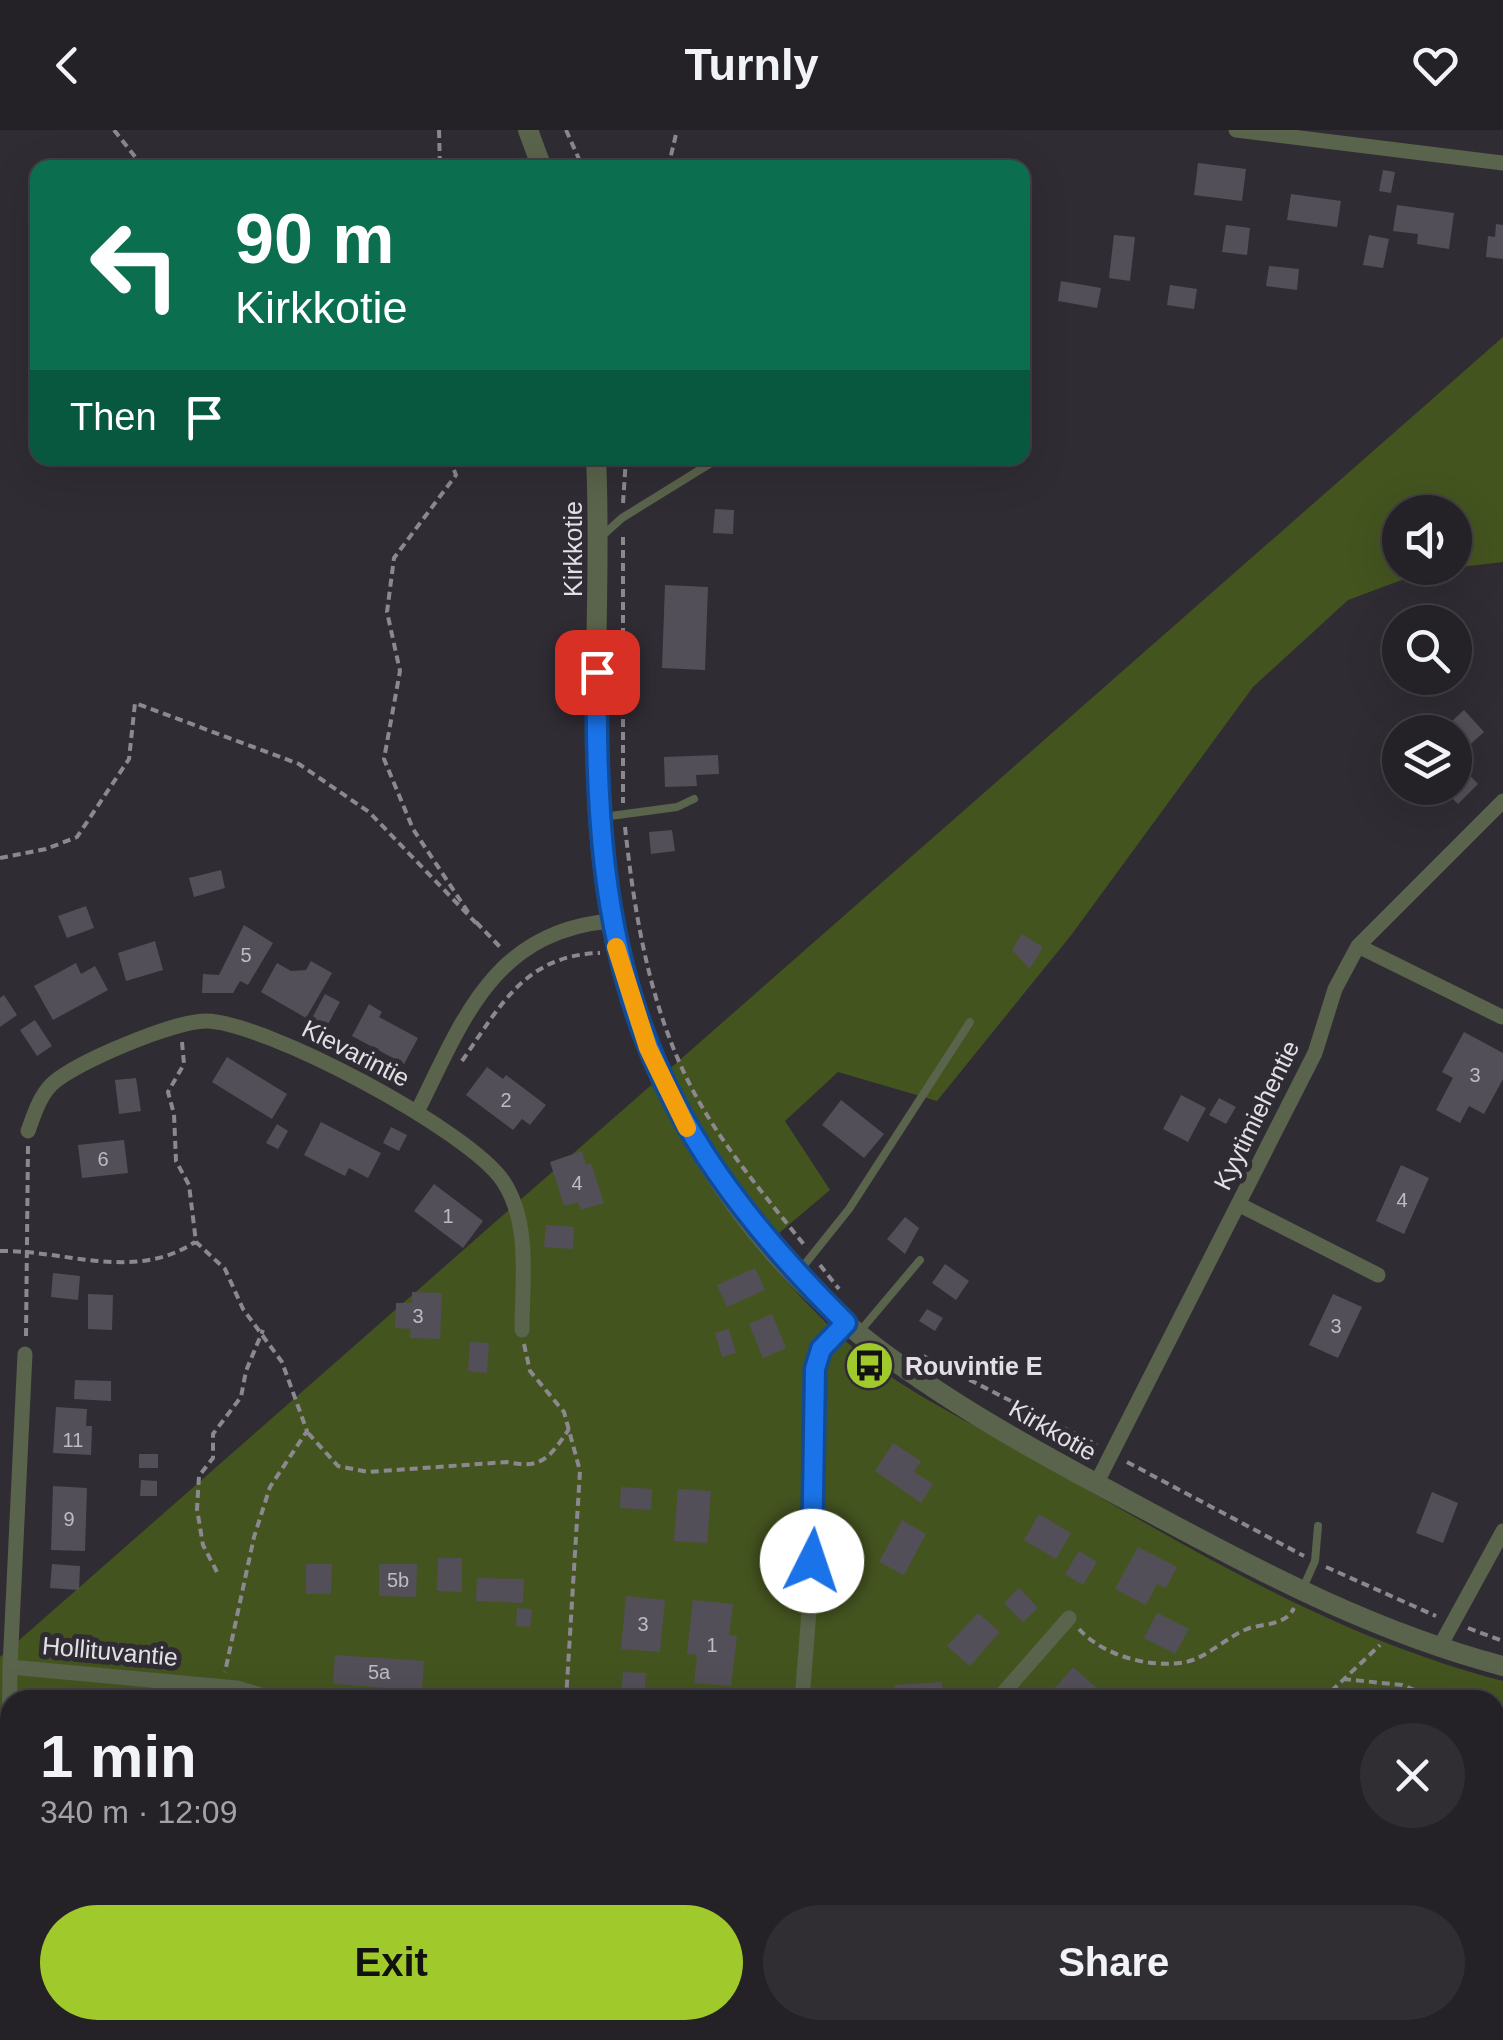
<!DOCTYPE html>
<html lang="en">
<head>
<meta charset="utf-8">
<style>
  :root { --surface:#242127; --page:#302e33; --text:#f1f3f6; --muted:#a3a3a7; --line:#413e44; --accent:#a0c92c }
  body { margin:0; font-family:Helvetica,sans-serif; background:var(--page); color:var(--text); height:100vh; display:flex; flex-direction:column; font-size:38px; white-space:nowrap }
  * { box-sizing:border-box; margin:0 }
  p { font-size:32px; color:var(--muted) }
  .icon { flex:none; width:55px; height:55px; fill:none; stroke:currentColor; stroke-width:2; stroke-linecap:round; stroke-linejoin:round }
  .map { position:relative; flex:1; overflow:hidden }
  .details { position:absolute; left:0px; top:1560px; width:1505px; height:350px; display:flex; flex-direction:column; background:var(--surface); border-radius:30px 30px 0 0; box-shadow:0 10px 40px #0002,0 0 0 2px var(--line) }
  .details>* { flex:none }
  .top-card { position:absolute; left:30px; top:30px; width:1000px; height:305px; border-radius:20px; box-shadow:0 10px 40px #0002,0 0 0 2px var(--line); background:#0b6e4f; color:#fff; overflow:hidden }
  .tools { position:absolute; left:1382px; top:365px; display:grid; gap:20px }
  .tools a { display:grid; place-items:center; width:90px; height:90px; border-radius:50%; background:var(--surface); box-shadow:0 10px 40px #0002,0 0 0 2px var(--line); font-size:50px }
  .pin { position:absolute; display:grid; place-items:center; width:85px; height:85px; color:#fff; margin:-42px; border-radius:20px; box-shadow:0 5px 15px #0006 }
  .me { position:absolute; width:110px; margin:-55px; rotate:4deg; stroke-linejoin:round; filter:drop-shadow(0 0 8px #0008) }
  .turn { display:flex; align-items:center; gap:35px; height:210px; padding:0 40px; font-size:45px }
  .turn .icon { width:130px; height:130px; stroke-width:2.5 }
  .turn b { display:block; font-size:70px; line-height:85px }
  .then { display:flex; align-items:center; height:95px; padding:0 40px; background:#0003; gap:20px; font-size:38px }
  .round { display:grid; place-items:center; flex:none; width:105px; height:105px; border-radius:52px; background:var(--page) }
  .summary { display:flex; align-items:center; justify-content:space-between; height:170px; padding:0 40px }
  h1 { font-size:60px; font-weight:700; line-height:75px }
  .action { display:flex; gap:20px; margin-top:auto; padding:20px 40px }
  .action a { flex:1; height:115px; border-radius:60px; background:var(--accent); color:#111; font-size:40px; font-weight:700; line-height:115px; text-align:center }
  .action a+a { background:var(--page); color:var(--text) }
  header { display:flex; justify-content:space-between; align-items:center; height:130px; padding:0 40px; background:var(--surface); font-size:45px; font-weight:700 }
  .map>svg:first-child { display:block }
  .green { fill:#44541f; fill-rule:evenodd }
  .building { fill:#534f58 }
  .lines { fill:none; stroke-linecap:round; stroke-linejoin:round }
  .path { stroke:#8b888f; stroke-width:4; stroke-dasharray:8 5; stroke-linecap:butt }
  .service { stroke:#5a634b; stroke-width:8 }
  .minor { stroke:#5a634b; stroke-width:15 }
  .tertiary { stroke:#5a634b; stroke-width:20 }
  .route-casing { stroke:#114b97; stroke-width:25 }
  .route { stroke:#1a73e8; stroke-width:18 }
  .slow { stroke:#f59e0b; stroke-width:18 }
  .labels { text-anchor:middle; stroke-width:10; stroke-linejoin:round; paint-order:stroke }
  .number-label { font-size:20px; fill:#bebbc2 }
  .street-label { font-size:25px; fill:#e2dfe5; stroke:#302c34 }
  .poi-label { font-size:25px; font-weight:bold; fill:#e2dfe5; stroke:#302c34; text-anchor:start }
</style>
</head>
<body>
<header><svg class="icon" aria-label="back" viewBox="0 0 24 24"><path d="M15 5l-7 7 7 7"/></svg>Turnly<svg class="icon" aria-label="heart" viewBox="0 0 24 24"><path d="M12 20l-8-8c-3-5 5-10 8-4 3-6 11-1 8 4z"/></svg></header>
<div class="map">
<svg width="1503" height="1910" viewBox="0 0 1503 1910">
  <rect width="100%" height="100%" fill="#302c34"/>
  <!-- green -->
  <path class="green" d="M1503 207V432L1426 441 1348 470 1253 557 1072 804 937 971 838 942 785 991 830 1060 759 1120C794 1160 829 1200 872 1233 921 1271 983 1298 1036 1330 1187 1417 1333 1507 1503 1551V1910H0V1527ZM1400 382H1455V438H1400ZM10 1570H1495V1900H10Z"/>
  <!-- building -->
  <path class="building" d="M1198 33 1246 39 1242 71 1194 65Z
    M1383 40 1395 42 1391 63 1379 61Z
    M1291 64 1341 71 1337 97 1287 90Z
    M1397 75 1454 83 1449 119 1417 114 1418 104 1393 101Z
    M1496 94 1503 95V129L1486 127 1488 106 1495 107Z
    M1226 95 1250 98 1247 125 1222 122Z
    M1114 105 1135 107 1130 151 1109 148Z
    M1369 105 1389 109 1383 138 1363 135Z
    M1269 136 1299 139 1297 160 1266 156Z
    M1061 151 1101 158 1097 178 1058 171Z
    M1170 155 1197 159 1194 179 1167 175Z
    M715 379 734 380 733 404 713 403Z
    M665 455 708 457 705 540 662 538Z
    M1464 580 1484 602 1455 628V602H1440Z
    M718 625 719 644 696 645 697 656 665 657 664 627Z
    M1458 633 1478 654 1458 674 1442 658H1455Z
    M672 700 675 721 651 724 649 702Z
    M221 740 225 758 194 767 189 748Z
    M86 776 94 798 67 808 58 786Z
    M244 795 273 813 248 855 240 851 233 863H202L203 844 219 845Z
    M1022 804 1043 817 1030 839 1012 820Z
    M155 811 163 840 126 851 118 823Z
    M311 831 332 843 306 888 261 862 277 833 291 841 306 840Z
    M76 833 81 844 95 836 108 860 53 890 34 856Z
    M325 864 340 872 327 896 312 888Z
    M4 865 17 885 0 897V868Z
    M369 874 382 882 379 887 418 908 404 934 352 906Z
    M35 890 52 916 37 926 20 900Z
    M1464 902 1503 923V949L1484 984 1469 976 1460 993 1436 980 1453 948 1442 942Z
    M227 927 287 964 272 989 212 952Z
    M487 937 503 949 506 945 546 975 530 995 522 989 513 1000 466 965Z
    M136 948 141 981 119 984 115 950Z
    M1181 965 1206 978 1188 1012 1163 999Z
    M1219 968 1236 977 1226 994 1209 985Z
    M841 970 884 1004 864 1028 822 995Z
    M321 992 381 1023 368 1048 349 1038 345 1046 304 1025Z
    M277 994 288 1001 278 1019 266 1013Z
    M391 997 407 1005 399 1021 383 1013Z
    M124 1010 128 1043 82 1048 78 1015Z
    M582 1021 586 1035 591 1033 604 1073 581 1080 578 1072 564 1076 550 1032Z
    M1401 1035 1429 1048 1404 1104 1376 1091Z
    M434 1054 483 1091 463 1118 414 1081Z
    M905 1087 919 1098 905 1124 887 1109Z
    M546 1095 574 1097 573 1119 544 1117Z
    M945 1134 969 1151 956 1170 932 1153Z
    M755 1138 765 1160 727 1177 717 1155Z
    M53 1143 80 1146 78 1170 51 1167Z
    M412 1162 442 1163 440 1209 410 1208 411 1199 395 1198 396 1173H412Z
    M88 1164 113 1165 112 1200 88 1199Z
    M1333 1164 1362 1177 1338 1228 1309 1215Z
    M927 1179 943 1188 935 1201 919 1191Z
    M772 1184 786 1218 763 1228 749 1194Z
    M729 1199 736 1223 722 1227 715 1203Z
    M470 1212 489 1213 487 1243 468 1241Z
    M75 1250 111 1251V1271L74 1269Z
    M56 1277 87 1279 86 1296H92L91 1325 53 1323Z
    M893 1313 921 1331 914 1342 933 1354 921 1373 875 1341Z
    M139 1324H158V1338H139Z
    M141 1350 157 1351V1366H140Z
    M53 1356 87 1358 85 1421 51 1420Z
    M621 1357 652 1359 651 1380 620 1378Z
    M678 1359 711 1361 707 1413 674 1411Z
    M1432 1362 1458 1373 1443 1413 1416 1403Z
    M1039 1384 1071 1403 1056 1429 1024 1410Z
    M902 1390 926 1404 904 1445 879 1432Z
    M1138 1417 1177 1437 1166 1458 1157 1454 1146 1475 1115 1459Z
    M1079 1421 1097 1432 1083 1455 1065 1444Z
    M438 1428H462V1462L437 1461Z
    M52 1434 80 1436 79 1460 50 1458Z
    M306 1434H332L331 1464H306Z
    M379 1434H417L416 1467 379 1466Z
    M477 1448 524 1449 523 1473 476 1471Z
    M1019 1458 1038 1478 1023 1492 1004 1473Z
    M626 1466 665 1470 660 1522 621 1519Z
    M693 1470 733 1474 729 1505 737 1506 731 1556 694 1553 697 1525 687 1524Z
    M517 1478 532 1479 530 1497 516 1496Z
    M978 1483 1000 1502 970 1536 947 1516Z
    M1157 1483 1189 1499 1175 1524 1144 1508Z
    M335 1525 424 1531 422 1560 333 1554Z
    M1073 1537 1098 1559 1089 1570H1069L1055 1558Z
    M623 1542 646 1543 644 1570H621Z
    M942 1552 943 1570H896L895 1555Z
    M449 1558 524 1565V1570H448Z"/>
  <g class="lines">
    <!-- path -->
    <path class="path" d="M114 0 144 38
      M439 0 440 38
      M566 0 583 38
      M283 35 286 38
      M668 38 677 0
      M449 328 456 345 394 428 387 482 400 541 384 629 413 699 470 785
      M623 373 626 328
      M623 407V673
      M625 697C635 789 651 885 697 968 727 1022 767 1068 805 1116
      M0 728 46 719 77 707 129 629 135 573 299 634 369 682 476 793
      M476 792 501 818
      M182 912 184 934 168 962 174 984 176 1031 189 1055 196 1112 225 1139 243 1179 282 1232 307 1301 270 1357 254 1407 225 1542
      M462 931C501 875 525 825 600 823
      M0 1121C66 1120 134 1152 195 1112
      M820 1135 839 1159
      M26 1206 28 1016
      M524 1214 530 1241 564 1282 580 1341 566 1570
      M923 1226 1097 1315
      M308 1303 338 1336 368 1342 507 1332C542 1340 550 1327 569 1299
      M1127 1332 1304 1426
      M1326 1437 1436 1486
      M217 1442 203 1415 197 1379 199 1346 213 1328V1304L241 1267 246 1241 263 1200
      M1468 1498 1503 1511
      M1079 1499C1102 1525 1150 1539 1186 1532 1206 1528 1227 1507 1247 1499 1264 1493 1285 1496 1294 1478
      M1343 1549 1402 1555 1439 1570
      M292 1561 315 1570
      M1322 1570 1380 1515
      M1495 1599 1503 1603
      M0 1832 8 1821 7 1794
      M960 1900 968 1910
      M868 1910 883 1900"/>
    <!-- service -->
    <path class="service" d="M602 406 622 388 719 328
      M603 687 677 677 694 669
      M797 1144 849 1079 970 892
      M861 1200 920 1130
      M1303 1458 1315 1431 1318 1396"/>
    <!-- minor -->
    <path class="minor" d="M1236 0 1503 33
      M1358 816 1502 887
      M417 982C463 890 493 801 611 791
      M28 1001C34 985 39 967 52 954 76 932 174 891 206 891 266 892 470 1001 503 1051 531 1093 522 1152 522 1200
      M1240 1075 1378 1145
      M25 1224 10 1537 237 1558 277 1570
      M1096 1354 1315 923 1335 859 1358 816 1503 671
      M1439 1518 1503 1401
      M802 1570 816 1392 815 1239 821 1219 846 1193
      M997 1570 1069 1488
      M7 1779 10 1537
      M842 1900 843 1910"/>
    <!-- tertiary -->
    <path class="tertiary" d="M528 0 542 38
      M596 328C604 490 580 657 616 817 650 964 740 1109 859 1204 949 1276 1054 1331 1155 1385 1268 1446 1378 1503 1503 1536"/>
  </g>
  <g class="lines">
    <defs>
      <path id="route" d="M597 542C593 830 637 986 846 1193L821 1219 815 1239 812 1431"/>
    </defs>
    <!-- route casing -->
    <use href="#route" class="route-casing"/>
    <!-- route -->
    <use href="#route" class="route"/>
    <!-- slow -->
    <path class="slow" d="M616 817 648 918 687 998"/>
  </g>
  <!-- icons -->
  <defs>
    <symbol id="bus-disc" viewBox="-11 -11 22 22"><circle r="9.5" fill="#a0c92c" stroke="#302c34"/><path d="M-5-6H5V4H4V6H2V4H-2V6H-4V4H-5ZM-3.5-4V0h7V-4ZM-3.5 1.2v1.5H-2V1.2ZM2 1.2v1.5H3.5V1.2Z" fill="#111"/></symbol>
  </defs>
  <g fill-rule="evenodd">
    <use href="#bus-disc" x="842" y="1208" width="55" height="55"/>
  </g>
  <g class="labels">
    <!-- number labels -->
    <g class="number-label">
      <text x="246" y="832">5</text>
      <text x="1475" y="952">3</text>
      <text x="506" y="977">2</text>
      <text x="103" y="1036">6</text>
      <text x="577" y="1060">4</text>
      <text x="1402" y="1077">4</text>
      <text x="448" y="1093">1</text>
      <text x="418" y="1193">3</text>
      <text x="1336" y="1203">3</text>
      <text x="73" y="1317">11</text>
      <text x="69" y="1396">9</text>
      <text x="398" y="1457">5b</text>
      <text x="643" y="1501">3</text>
      <text x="712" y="1522">1</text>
      <text x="379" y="1549">5a</text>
    </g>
    <!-- street labels -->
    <g class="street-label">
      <text transform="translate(573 419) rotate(-90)" y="9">Kirkkotie</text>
      <text transform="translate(356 923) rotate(27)" y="9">Kievarintie</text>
      <text transform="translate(1256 985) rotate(-64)" y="9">Kyytimiehentie</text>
      <text transform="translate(1053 1300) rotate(30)" y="9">Kirkkotie</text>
      <text transform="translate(110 1521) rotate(5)" y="9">Hollituvantie</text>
    </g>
    <!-- poi labels -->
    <g class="poi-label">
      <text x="905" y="1245">Rouvintie E</text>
    </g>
  </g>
</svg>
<div class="tools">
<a><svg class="icon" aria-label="sound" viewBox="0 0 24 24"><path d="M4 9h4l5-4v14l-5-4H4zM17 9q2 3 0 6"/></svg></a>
<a><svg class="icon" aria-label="search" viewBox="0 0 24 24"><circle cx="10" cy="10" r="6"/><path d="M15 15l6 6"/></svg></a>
<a><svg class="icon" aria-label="layers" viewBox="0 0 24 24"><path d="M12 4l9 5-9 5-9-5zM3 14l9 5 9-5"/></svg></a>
</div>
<div class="pin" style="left:597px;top:542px;background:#d93025"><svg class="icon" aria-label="arrive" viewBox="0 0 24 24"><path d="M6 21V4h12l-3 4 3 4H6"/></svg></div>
<svg class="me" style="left:812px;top:1431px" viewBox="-20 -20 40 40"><circle r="19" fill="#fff"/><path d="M0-13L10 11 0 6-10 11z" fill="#1a73e8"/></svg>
<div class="top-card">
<div class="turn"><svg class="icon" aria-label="left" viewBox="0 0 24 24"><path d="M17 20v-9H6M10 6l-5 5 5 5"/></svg><div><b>90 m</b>Kirkkotie</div></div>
<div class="then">Then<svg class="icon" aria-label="arrive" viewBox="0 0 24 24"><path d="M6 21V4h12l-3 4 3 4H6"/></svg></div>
</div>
<section class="details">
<div class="summary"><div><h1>1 min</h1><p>340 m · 12:09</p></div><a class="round"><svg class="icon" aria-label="close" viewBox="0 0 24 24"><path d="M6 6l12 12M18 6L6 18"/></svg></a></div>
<div class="action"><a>Exit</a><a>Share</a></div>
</section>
</div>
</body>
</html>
